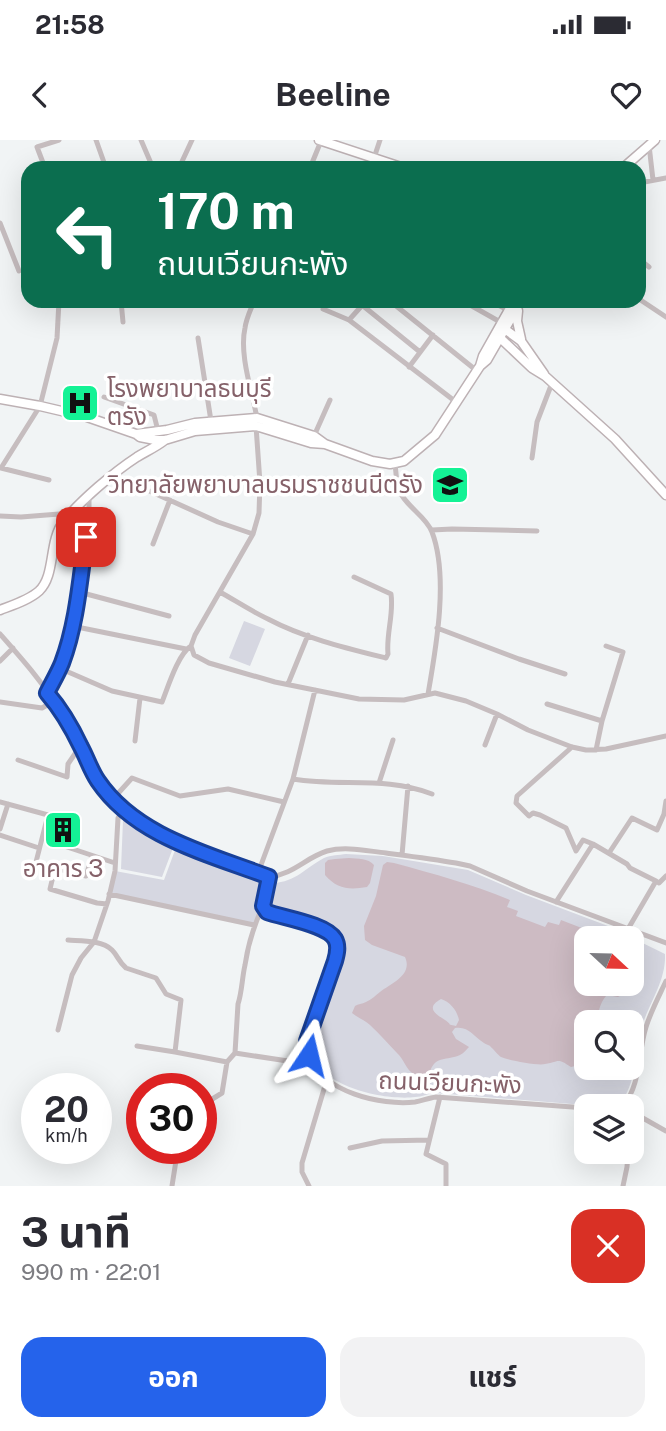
<!DOCTYPE html>
<html lang="th">
<head>
<meta charset="utf-8">
<style>
  :root { --surface:#fff; --page:#f2f2f3; --text:#2b2b33; --muted:#7c7c81; --accent:#2563eb }
  body { margin:0; font-family:"Public Sans","Noto Sans Thai",sans-serif; background:var(--page); color:var(--text); height:100vh; display:flex; flex-direction:column; font-size:26px; white-space:nowrap }
  * { box-sizing:border-box; margin:0 }
  p { font-size:23px; color:var(--muted) }
  .icon { flex:none; width:38px; height:38px; fill:none; stroke:currentColor; stroke-width:2; stroke-linecap:round; stroke-linejoin:round }
  .map { position:relative; height:1046px; overflow:hidden }
  .panel { display:flex; flex-direction:column; background:var(--surface); flex:1 }
  .panel>* { flex:none }
  .top-card { position:absolute; left:21px; top:21px; width:625px; height:147px; border-radius:21px; box-shadow:0 7px 28px #0002; background:#0b6e4f; color:#fff; overflow:hidden }
  .needle { width:46px; rotate:112deg }
  .buttons { position:absolute; left:574px; top:786px; display:grid; gap:14px }
  .buttons a { display:grid; place-items:center; width:70px; height:70px; border-radius:14px; background:var(--surface); box-shadow:0 7px 28px #0002; font-size:35px }
  .speed { position:absolute; left:21px; top:933px; display:flex; gap:14px; font-size:35px; font-weight:700; text-align:center }
  .speed>* { display:grid; place-content:center; width:91px; height:91px; border-radius:50%; background:var(--surface); box-shadow:0 7px 28px #0002; line-height:1 }
  .speed small { font-size:18px; font-weight:400 }
  .speed .limit { border:10px solid #d22; background:#fff; color:#111 }
  .pin { position:absolute; display:grid; place-items:center; width:60px; height:60px; color:#fff; margin:-30px; border-radius:14px; box-shadow:0 4px 10px #0006 }
  .me { position:absolute; width:77px; margin:-38px; rotate:10deg; stroke-linejoin:round; filter:drop-shadow(0 0 5px #0008) }
  .turn { display:flex; align-items:center; gap:24px; height:147px; padding:0 21px; font-size:32px }
  .turn .icon { width:91px; height:91px; stroke-width:2.5 }
  .turn b { display:block; font-size:49px; line-height:60px }
  .round { display:grid; place-items:center; flex:none; width:74px; height:74px; border-radius:21px; background:var(--page) }
  .summary { display:flex; align-items:center; justify-content:space-between; height:119px; padding:0 21px }
  h1 { font-size:42px; font-weight:700; line-height:52px }
  .button { display:flex; gap:14px; margin-top:auto; padding:14px 21px }
  .button a { flex:1; height:80px; border-radius:21px; background:var(--accent); color:#fff; font-size:28px; font-weight:700; line-height:80px; text-align:center }
  .button a+a { background:var(--page); color:var(--text) }
  .status { display:flex; justify-content:space-between; align-items:center; height:49px; padding:0 35px; background:var(--surface); direction:ltr }
  .status svg { height:19px; fill:currentColor }
  header { display:flex; justify-content:space-between; align-items:center; height:91px; padding:0 21px; background:var(--surface); font-size:32px; font-weight:700 }
  .map>svg:first-child { display:block }
  .green { fill:#d6d7e1; fill-rule:evenodd }
  .water { fill:#cdbbc3; fill-rule:evenodd }
  .lines { fill:none; stroke-linecap:round; stroke-linejoin:round }
  .secondary-casing { stroke:#bdb1b4; stroke-width:11 }
  .street { stroke:#c6bdbf; stroke-width:5 }
  .secondary { stroke:#fff; stroke-width:8 }
  .route-casing { stroke:#184099; stroke-width:18 }
  .route { stroke:#2563eb; stroke-width:12 }
  .labels { text-anchor:middle; stroke-width:7; stroke-linejoin:round; paint-order:stroke }
  .poi-label { font-size:24px; fill:#856169; stroke:#fff; text-anchor:start }
  .street-label { font-size:24px; fill:#856169; stroke:#fff }
</style>
</head>
<body>
<div class="status"><b>21:58</b><svg viewBox="0 0 49 12"><path d="M0 12V9h3v3zM5 12V6h3v6zM10 12V3h3v9zM15 12V0h3v12zM26 1h20v11H26zM47 4h2v5h-2z"/></svg></div>
<header><svg class="icon" aria-label="back" viewBox="0 0 24 24"><path d="M15 5l-7 7 7 7"/></svg>Beeline<svg class="icon" aria-label="heart" viewBox="0 0 24 24"><path d="M12 20l-8-8c-3-5 5-10 8-4 3-6 11-1 8 4z"/></svg></header>
<div class="map">
<svg width="666" height="1046" viewBox="0 0 666 1046">
  <rect width="100%" height="100%" fill="#f1f4f5"/>
  <!-- green -->
  <path class="green" d="M244 481 265 489 250 526 229 518Z
    M126 678 158 699 173 705V708L162 737 121 729 123 680Z
    M178 702 269 737 264 756 254 785 109 754 115 731 164 740Z
    M346 714 383 716 468 730 526 755 608 786 665 814C666 841 650 861 642 886 635 911 637 944 619 965L572 964 436 953C429 953 422 957 415 957 387 961 319 947 313 913 313 910 314 906 314 902L343 817C348 777 297 778 270 767 266 759 269 751 273 743 296 742 305 728 324 718 331 715 339 715 346 714ZM586 798H632V844H586ZM586 882H632V928H586Z"/>
  <!-- water -->
  <path class="water" d="M349 718C358 719 368 718 374 725L370 743 367 747C349 750 337 749 325 735V723L328 720 335 719Z
    M387 722 394 723C434 734 472 744 510 760L507 767 518 771 516 776 545 787 548 782 559 785 561 780 605 797 606 798H586V844H632V816C637 832 635 849 618 857L607 855C601 861 597 872 599 880L602 882H586V922L578 921 575 926 571 927C556 917 560 922 545 924 538 926 507 920 501 917 499 916 495 911 493 909 487 903 491 907 484 903 473 896 469 886 455 888L452 892 456 899 469 907C467 909 464 913 460 915 447 921 435 915 430 932 425 935 420 936 414 934 406 930 404 919 397 913 388 904 380 894 370 885 365 880 358 878 352 873L355 866C358 864 362 864 366 862 371 860 376 855 380 852 392 843 413 835 405 817L372 805 365 800 364 786 376 756 383 725ZM441 859C450 862 457 870 459 880L456 886C444 883 455 887 445 880 436 874 425 868 441 859Z"/>
  <g class="lines">
    <defs>
      <path id="secondary" d="M319 0 404 28
        M623 28 655 0
        M518 171 517 181 521 199
        M502 187 521 201 544 234
        M496 194 532 228 545 236 615 299 666 355
        M480 226 483 216 514 161
        M0 259 40 266 87 277 136 294 140 297 155 300H165L195 291 256 286 311 303 325 304 372 321 390 324 404 321 435 295 480 226 487 220 521 161
        M136 294 167 290 195 283 257 278 314 296 325 304
        M0 470C13 465 29 460 39 451 56 435 48 401 64 381 81 360 114 332 137 317 147 311 156 307 165 300"/>
    </defs>
    <!-- secondary casing -->
    <use href="#secondary" class="secondary-casing"/>
    <!-- street -->
    <path class="street" d="M96 0 106 28
      M141 0 153 28
      M649 5 653 40
      M374 18 380 0
      M481 24 492 28
      M45 28 37 7 59 0
      M88 28 104 22
      M179 28 192 0
      M310 28 321 1
      M639 43 666 38
      M0 83 19 131
      M639 119 649 127
      M639 159 666 177
      M121 161 123 182
      M254 161C251 169 246 179 245 188 239 214 252 251 257 278L256 286 260 343 259 373 253 394 195 495 191 506 194 515 209 523 275 542 359 559 404 560 435 553 466 561 497 574 528 590 572 607 586 610 606 609 666 596
      M390 161 477 231
      M463 161 502 183
      M490 161 508 170
      M362 165 420 212
      M323 169 349 180 456 262
      M349 180 366 161
      M198 198 211 281
      M409 227 433 195
      M104 257 154 275 158 291
      M314 296 330 260
      M532 318 537 282 552 243
      M395 323C396 331 396 342 399 350 405 366 426 376 432 392 449 437 436 508 428 554
      M114 335 218 382 253 394
      M49 340 1 328 40 266 57 198 59 161
      M0 376 21 377 72 373
      M432 390 452 389 537 391
      M153 404 170 360
      M79 452 169 476
      M220 452C236 461 251 471 268 479 304 498 346 508 386 518L388 514C386 494 394 474 391 454L354 437
      M72 486 186 509
      M437 488 519 519 565 534
      M0 494C22 519 46 546 63 575 69 585 76 596 81 607 89 624 95 641 108 654 152 699 212 715 269 737 294 734 305 718 327 711 346 706 367 711 386 713 409 716 433 719 456 723L470 726 527 751 666 803
      M0 521 13 508
      M59 528 112 551 162 562C168 547 178 514 191 506
      M288 544 308 495
      M47 553 60 526 72 484 79 452 89 372V357
      M0 562 42 568 54 561
      M547 564 602 581
      M135 601 140 558
      M485 605 497 574
      M572 607 517 656 516 663 529 676 533 673 540 675 566 688 576 711 583 700 593 704
      M596 610 602 581 623 512 606 506
      M18 620 67 637 68 624 81 605
      M293 639C341 647 385 636 432 654
      M379 643 393 600
      M113 659 132 638 180 656 228 649 284 662
      M0 662 48 675 36 722 55 728 50 749 97 763 107 764
      M72 679 64 706 115 723
      M0 689 8 664
      M0 695 39 708
      M609 713 632 678 657 690 664 674 666 661
      M402 715 408 646
      M55 728 86 736 92 716
      M258 733 293 639 315 550
      M269 737 263 766 267 772C284 778 326 784 335 799 339 806 337 814 335 821L308 901C308 906 308 912 310 917 323 952 381 966 415 962 422 961 428 958 436 957L586 968
      M656 741 659 743 666 736
      M109 754 254 785
      M556 762 593 704 627 724 630 728 656 741 628 789
      M68 800C81 801 102 800 112 810 118 816 118 821 126 828L156 838 166 854 181 860 175 912 137 906
      M58 890 72 835 81 818 94 802 108 761 115 731 118 678 124 670
      M175 912 227 922
      M235 913 238 864C242 852 242 838 245 825 248 804 254 785 263 766
      M440 957 426 1014 446 1024V1046
      M201 966 222 953 227 922 235 913 314 925
      M623 966C641 945 638 912 646 887 651 871 659 856 666 841
      M632 974 641 977 666 991
      M632 999 641 977
      M350 1008 382 1001 429 1000
      M172 1046 178 1008
      M309 1046 302 1032V1023L327 939
      M623 1046 627 1027 628 1012"/>
    <!-- secondary -->
    <use href="#secondary" class="secondary"/>
  </g>
  <g class="lines">
    <defs>
      <path id="route" d="M86 397C80 439 77 483 62 523 58 533 52 543 47 553 61 569 72 588 81 607 87 618 91 631 98 641 136 697 209 714 269 737L263 766 267 772C284 778 326 784 335 799 339 806 337 814 335 821L307 901 309 915"/>
    </defs>
    <!-- route casing -->
    <use href="#route" class="route-casing"/>
    <!-- route -->
    <use href="#route" class="route"/>
  </g>
  <!-- icons -->
  <defs>
    <symbol id="hospital-square" viewBox="-11 -11 22 22"><rect x="-9" y="-9" width="18" height="18" rx="4" fill="#14f295" stroke="#fff"/><path d="M-5-5h3v3.5h4V-5h3V5h-3V1.5h-4V5h-3Z" fill="#111"/></symbol>
    <symbol id="university-square" viewBox="-11 -11 22 22"><rect x="-9" y="-9" width="18" height="18" rx="4" fill="#14f295" stroke="#fff"/><path d="M0-5L7-2L0 1L-7-2ZM-4 1L0 2.5L4 1V4Q0 6-4 4Z" fill="#111"/></symbol>
    <symbol id="building-square" viewBox="-11 -11 22 22"><rect x="-9" y="-9" width="18" height="18" rx="4" fill="#14f295" stroke="#fff"/><path d="M-4-6H4V6H1V3H-1V6H-4ZM-2.5-4.3h1.7v1.8h-1.7ZM.8-4.3h1.7v1.8H.8ZM-2.5-1h1.7V.8h-1.7ZM.8-1h1.7V.8H.8Z" fill="#111"/></symbol>
  </defs>
  <g fill-rule="evenodd">
    <use href="#hospital-square" x="58" y="241" width="44" height="44"/>
    <use href="#university-square" x="428" y="323" width="44" height="44"/>
    <use href="#building-square" x="41" y="668" width="44" height="44"/>
  </g>
  <g class="labels">
    <!-- poi labels -->
    <g class="poi-label">
      <text x="107" y="257">โรงพยาบาลธนบุรี<tspan x="107" dy="28">ตรัง</tspan></text>
      <text x="423" y="353" text-anchor="end">วิทยาลัยพยาบาลบรมราชชนนีตรัง</text>
      <text x="63" y="737" text-anchor="middle">อาคาร 3</text>
    </g>
    <!-- street labels -->
    <g class="street-label">
      <text transform="translate(450 943) rotate(2)" y="8">ถนนเวียนกะพัง</text>
    </g>
  </g>
</svg>
<div class="buttons">
<a><svg class="needle" viewBox="-14 -14 28 28"><path d="M0-13l5 13h-10z" fill="#e53935"/><path d="M0 13l5-13h-10z" fill="#7c7c81"/></svg></a>
<a><svg class="icon" aria-label="search" viewBox="0 0 24 24"><circle cx="10" cy="10" r="6"/><path d="M15 15l6 6"/></svg></a>
<a><svg class="icon" aria-label="layers" viewBox="0 0 24 24"><path d="M12 4l9 5-9 5-9-5zM3 14l9 5 9-5"/></svg></a>
</div>
<div class="speed"><div>20<small>km/h</small></div><div class="limit">30</div></div>
<div class="pin" style="left:86px;top:397px;background:#d93025"><svg class="icon" aria-label="arrive" viewBox="0 0 24 24"><path d="M6 21V4h12l-3 4 3 4H6"/></svg></div>
<svg class="me" style="left:309px;top:915px" viewBox="-20 -20 40 40"><path d="M0-17L14 15 0 8-14 15z" fill="#2563eb" stroke="#fff" stroke-width="4"/></svg>
<div class="top-card">
<div class="turn"><svg class="icon" aria-label="left" viewBox="0 0 24 24"><path d="M17 20v-9H6M10 6l-5 5 5 5"/></svg><div><b>170 m</b>ถนนเวียนกะพัง</div></div>
</div>
</div>
<section class="panel">
<div class="summary"><div><h1>3 นาที</h1><p>990 m · 22:01</p></div><a class="round" style="background:#d93025;color:#fff"><svg class="icon" aria-label="close" viewBox="0 0 24 24"><path d="M6 6l12 12M18 6L6 18"/></svg></a></div>
<div class="button"><a>ออก</a><a>แชร์</a></div>
</section>
</body>
</html>
